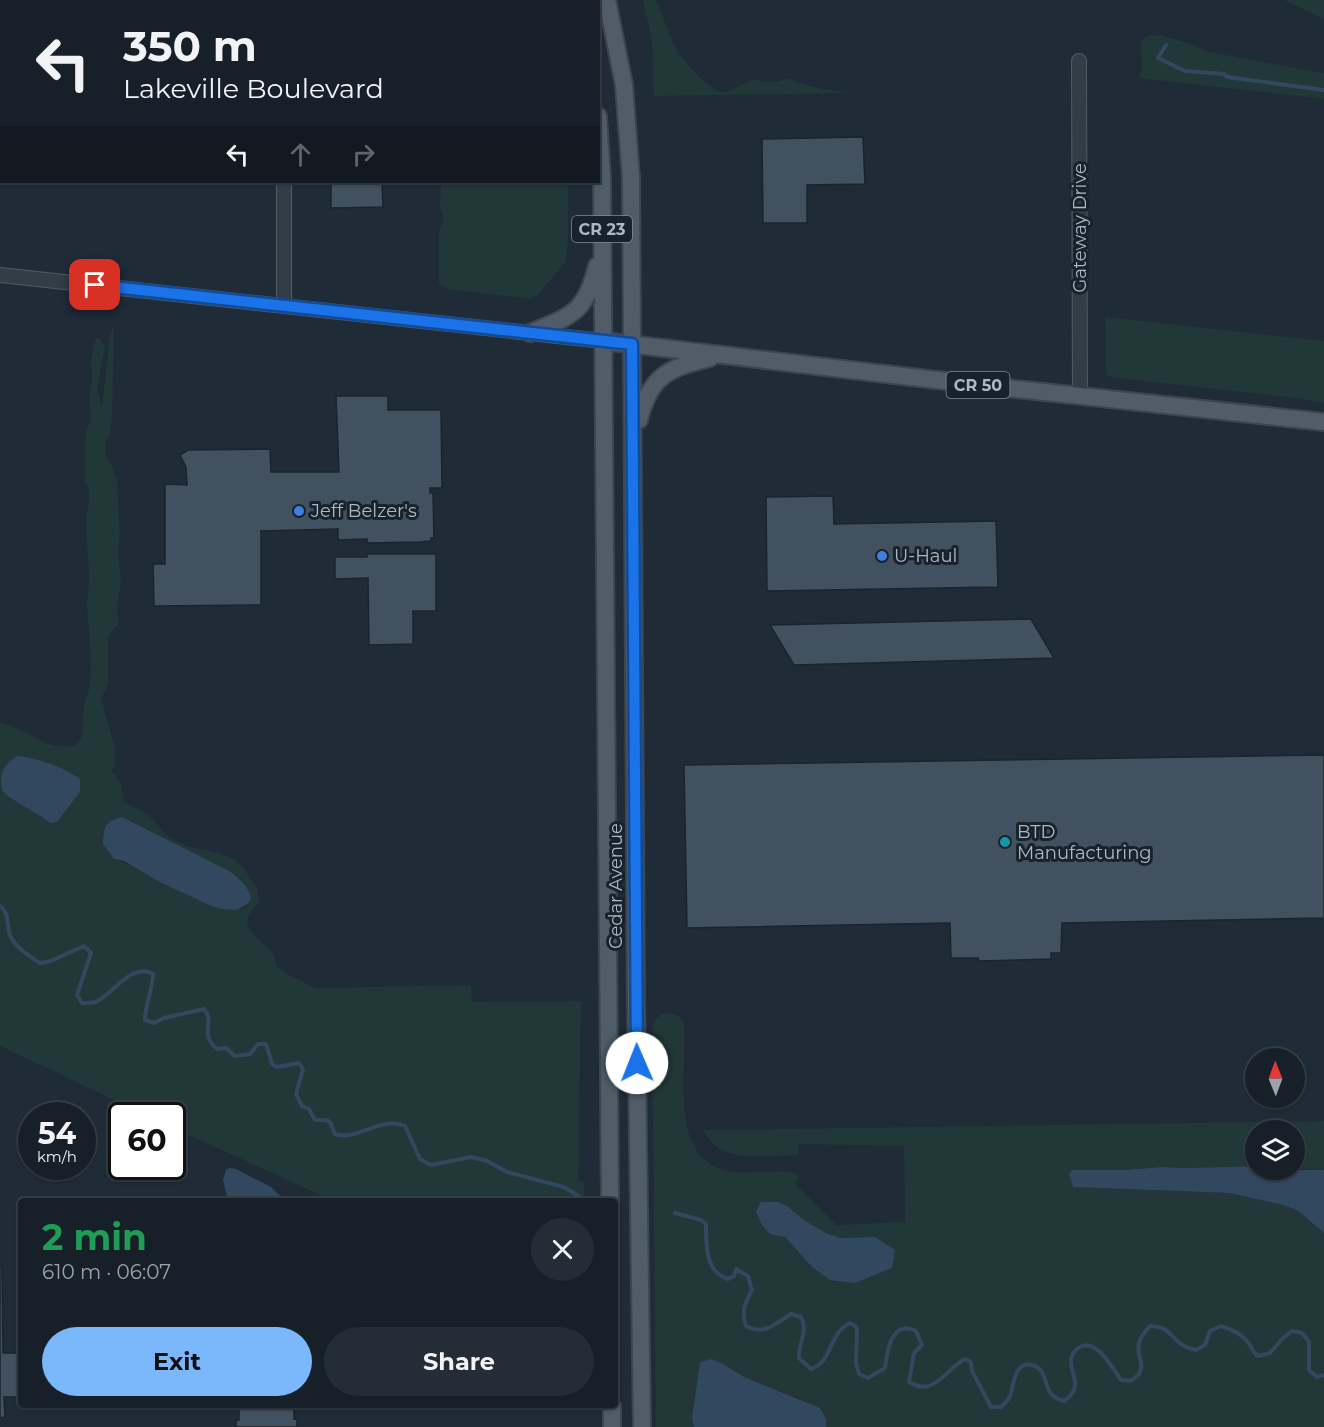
<!DOCTYPE html>
<html lang="en">
<head>
<meta charset="utf-8">
<style>
  :root { --surface:#172029; --page:#242d35; --text:#f1f3f6; --muted:#9ea3a8; --line:#363e46; --accent:#7bb7fb }
  body { margin:0; font-family:Montserrat,sans-serif; background:var(--page); color:var(--text); height:100vh; display:flex; flex-direction:column; font-size:22px; white-space:nowrap }
  * { box-sizing:border-box; margin:0 }
  p { font-size:20px; color:var(--muted) }
  .icon { flex:none; width:33px; height:33px; fill:none; stroke:currentColor; stroke-width:2; stroke-linecap:round; stroke-linejoin:round }
  .map { position:relative; flex:1; overflow:hidden }
  .side { position:absolute; left:18px; top:1198px; width:600px; height:210px; display:flex; flex-direction:column; background:var(--surface); border-radius:6px; box-shadow:0 2px 4px #0004,0 0 0 2px var(--line) }
  .side>* { flex:none }
  .hud { position:absolute; left:0px; top:0px; width:600px; height:183px; box-shadow:0 2px 4px #0004,0 0 0 2px var(--line); background:#172029; color:var(--text); overflow:hidden }
  .needle { width:39px; rotate:359deg }
  .controls { position:absolute; left:1245px; top:1048px; display:grid; gap:12px }
  .controls a { display:grid; place-items:center; width:60px; height:60px; border-radius:50%; background:var(--surface); box-shadow:0 2px 4px #0004,0 0 0 2px var(--line); font-size:30px }
  .speed { position:absolute; left:18px; top:1102px; display:flex; gap:12px; font-size:30px; font-weight:700; text-align:center }
  .speed>* { display:grid; place-content:center; width:78px; height:78px; border-radius:50%; background:var(--surface); box-shadow:0 2px 4px #0004,0 0 0 2px var(--line); line-height:1 }
  .speed small { font-size:15px; font-weight:400 }
  .speed .limit { border:3px solid #111; border-radius:9px; background:#fff; color:#111 }
  .pin { position:absolute; display:grid; place-items:center; width:51px; height:51px; color:#fff; margin:-26px; border-radius:12px; box-shadow:0 3px 9px #0006 }
  .me { position:absolute; width:66px; margin:-33px; rotate:359deg; stroke-linejoin:round; filter:drop-shadow(0 0 4px #0008) }
  .turn { display:flex; align-items:center; gap:21px; height:126px; padding:0 24px; font-size:27px }
  .turn .icon { width:78px; height:78px; stroke-width:2.5 }
  .turn b { display:block; font-size:42px; line-height:51px }
  .lanes { display:flex; align-items:center; height:57px; padding:0 24px; background:#0003; justify-content:center; gap:30px; direction:ltr }
  .lanes .off { opacity:.35 }
  .round { display:grid; place-items:center; flex:none; width:63px; height:63px; border-radius:32px; background:var(--page) }
  .summary { display:flex; align-items:center; justify-content:space-between; height:102px; padding:0 24px }
  h1 { font-size:36px; font-weight:700; line-height:45px; color:#1e9e55 }
  .action { display:flex; gap:12px; margin-top:auto; padding:12px 24px }
  .action a { flex:1; height:69px; border-radius:36px; background:var(--accent); color:#111; font-size:24px; font-weight:700; line-height:69px; text-align:center }
  .action a+a { background:var(--page); color:var(--text) }
  .map>svg:first-child { display:block }
  .green { fill:#213738; fill-rule:evenodd }
  .water { fill:#32485f }
  .lines { fill:none; stroke-linecap:round; stroke-linejoin:round }
  .stream { stroke:#32485f; stroke-width:4 }
  .building { fill:#42515f; stroke:#1a242e; stroke-width:1.5 }
  .minor-casing { stroke:#505b66; stroke-width:16 }
  .major-casing { stroke:#3c4651; stroke-width:20 }
  .minor { stroke:#323d48; stroke-width:14 }
  .major { stroke:#505c68; stroke-width:16 }
  .route-casing { stroke:#114b97; stroke-width:15 }
  .route { stroke:#1a73e8; stroke-width:10 }
  .shop-dot { fill:#3f7fe0; stroke:#18222c; stroke-width:2 }
  .culture-dot { fill:#0f9aa8; stroke:#18222c; stroke-width:2 }
  .labels { text-anchor:middle; stroke-width:6; stroke-linejoin:round; paint-order:stroke }
  .shield { fill:#18222c; stroke:#808b97; stroke-width:1.5 }
  .shield-label { font-size:16px; font-weight:bold; fill:#acb8c5 }
  .street-label { font-size:18px; fill:#acb8c5; stroke:#18222c }
  .poi-label { font-size:18px; fill:#acb8c5; stroke:#18222c; text-anchor:start }
</style>
</head>
<body>
<div class="map">
<svg width="1324" height="1427" viewBox="0 0 1324 1427">
  <rect width="100%" height="100%" fill="#1f2b37"/>
  <!-- green -->
  <path class="green" d="M643 0H656L677 52 703 81 719 92H728L752 79C766 83 775 83 788 78 810 88 830 91 854 93L654 96 652 41Z
    M1284 0H1324V19Z
    M1159 35 1186 42 1209 52 1324 73V99L1139 78 1142 68 1141 42 1147 36Z
    M441 182H568V241L566 261 536 297 530 299 447 289 439 284V231L444 220 440 206Z
    M1105 317 1324 341V403L1302 399 1110 377 1106 375Z
    M114 326 112 419 109 436 105 444 106 456 113 467 117 480 120 533 118 549 121 579 117 613 119 623 108 636V684L101 699 115 747V768L111 770 121 783 124 802C132 806 142 810 149 816 160 825 159 832 176 841 201 855 234 846 249 876 256 889 258 883 259 901L249 914 247 922 250 931 273 953 277 967 287 974 316 988 467 985 471 986 472 1002 581 1001 578 1181 584 1182V1201H330L329 1199 173 1128 172 1116H148L0 1046V723C30 728 41 750 75 746L82 739 84 704 89 691 91 667 87 604 89 580 86 519 89 498V490L85 480V460L86 429 91 420 89 398 92 378 91 359 96 338H100L105 348 97 388 102 408 110 334ZM23 757 31 759 76 798 50 823C40 813 27 808 16 800ZM128 820 240 879 247 886 251 898 249 904 242 909 114 859C95 833 103 832 128 820Z
    M666 1012 679 1016 684 1024C688 1069 667 1157 727 1171 749 1176 773 1168 796 1173L798 1180 795 1184 836 1225 905 1222 904 1146 799 1144 798 1155C767 1155 718 1166 704 1130L1324 1121V1170L1295 1169 1294 1131H1256L1255 1167H1162L1124 1170H1073L1069 1174 1073 1187 1229 1193 1283 1205 1297 1210 1324 1233V1427H826V1419L801 1399 744 1377 725 1365 700 1362 692 1418 694 1427H656L652 1028 656 1018ZM761 1202H778L786 1206 804 1220 826 1233 839 1238 875 1237 895 1251 891 1268 855 1283 812 1267 785 1237Z"/>
  <!-- water -->
  <path class="water" d="M17 756C38 758 64 767 80 779V792L57 822 50 823C40 813 6 799 2 789 1 785 1 778 2 774 4 765 10 761 17 756Z
    M122 817 229 871C240 879 248 885 251 898L248 904 236 910 221 909 209 905 158 881 124 861 114 859 103 844C104 827 104 822 122 817Z
    M1162 1167C1193 1169 1224 1166 1255 1167L1256 1170H1324V1233L1297 1210 1283 1205 1229 1193 1073 1187 1069 1174 1072 1170H1124Z
    M230 1168 236 1169 271 1187 279 1195 300 1201H228L223 1180 226 1170Z
    M761 1202H778L787 1206 804 1220 826 1233 840 1238 875 1237 895 1250 892 1268 855 1283 830 1280 812 1267 785 1237 770 1234 762 1225 756 1211Z
    M712 1359 725 1365 744 1377 820 1408 826 1419V1427H694L692 1418 700 1362Z"/>
  <g class="lines">
    <!-- stream -->
    <path class="stream" d="M1166 45 1158 58 1185 71 1224 74 1227 77 1324 90
      M0 906C9 913 7 922 9 932 13 947 28 955 40 963L51 961 84 946 91 953 77 995 82 1003C87 1003 92 1003 96 1002 114 993 132 962 153 974 153 989 145 1004 145 1020L154 1023 164 1018 204 1009C216 1023 198 1032 217 1049L226 1048 235 1056 250 1054 258 1044H266L272 1064 277 1067 299 1063 303 1069 296 1094 302 1106 309 1109 315 1120H327L331 1124 335 1134C360 1141 381 1115 405 1126L420 1159 431 1165 471 1157 487 1161 507 1172 564 1187 583 1199
      M675 1213 701 1220 706 1224C706 1244 705 1272 728 1279L734 1276 736 1269 748 1276 752 1290C745 1303 741 1312 746 1326 764 1336 775 1324 791 1314L801 1317C809 1332 798 1341 799 1358L811 1369C832 1363 829 1333 850 1323L854 1325 857 1329 856 1363 859 1374 868 1378 885 1368C887 1350 892 1319 916 1331L922 1345 914 1353 909 1382C935 1398 945 1369 965 1359L971 1362 972 1371 991 1407H1001C1005 1403 1008 1401 1010 1396 1014 1385 1014 1361 1032 1365 1053 1371 1038 1395 1064 1401 1070 1397 1074 1393 1075 1386 1076 1378 1071 1370 1071 1362 1071 1356 1074 1350 1080 1347 1097 1338 1113 1369 1121 1380L1131 1381C1134 1378 1137 1377 1139 1374 1148 1358 1126 1351 1150 1326 1169 1327 1168 1334 1181 1344 1185 1347 1191 1349 1196 1350L1205 1345 1210 1331 1221 1326C1230 1329 1241 1333 1247 1341 1252 1347 1251 1351 1258 1356L1270 1353 1283 1338 1292 1331 1302 1333 1309 1342V1370L1317 1377 1324 1375"/>
  </g>
  <!-- building -->
  <path class="building" d="M333 0H422L333 2Z
    M863 137 865 184 807 185V223H763L762 139Z
    M331 182H382L383 207 331 208Z
    M336 396H388V410H441L442 488H430V493H433L434 538H431V541L420 542 367 543V539L338 540V529L261 531V605L154 606 153 564H165V484L187 485 186 467 180 455 188 450 270 449 271 472H339Z
    M833 496 834 524 996 521 998 587 767 591 766 497Z
    M367 554H436V611H413V644L369 645 368 578 335 579V557H367Z
    M1031 619 1054 658 794 665 770 625Z
    M1324 755V918L1062 923 1061 953H1051V959L979 961 978 958H951L950 923 687 928 684 765Z
    M0 1266H2L3 1353H21V1397H4L5 1417 0 1418Z
    M239 1406H294V1419L297 1418V1427H236V1420H239Z"/>
  <g class="lines">
    <defs>
      <path id="minor" d="M290 0V2
        M1079 61 1080 396
        M0 275 603 341
        M284 306V182"/>
      <path id="major" d="M577 0 578 2
        M607 0 624 85 631 178 636 995 642 1427
        M598 116 602 180 610 1202
        M530 333C572 315 585 314 597 266
        M603 341 988 386 1324 422
        M639 420C650 376 668 368 710 358
        M612 1406V1427"/>
    </defs>
    <!-- minor casing -->
    <use href="#minor" class="minor-casing"/>
    <!-- major casing -->
    <use href="#major" class="major-casing"/>
    <!-- minor -->
    <use href="#minor" class="minor"/>
    <!-- major -->
    <use href="#major" class="major"/>
  </g>
  <g class="lines">
    <defs>
      <path id="route" d="M95 285 632 344 637 1063"/>
    </defs>
    <!-- route casing -->
    <use href="#route" class="route-casing"/>
    <!-- route -->
    <use href="#route" class="route"/>
  </g>
  <!-- markers -->
  <g class="shop-dot">
    <circle cx="299" cy="511" r="6"/>
    <circle cx="882" cy="556" r="6"/>
  </g>
  <circle class="culture-dot" cx="1005" cy="842" r="6"/>
  <g class="labels">
    <!-- shield labels -->
    <g class="shield">
      <rect x="572" y="216" width="60" height="26" rx="4.5"/>
      <rect x="946.5" y="372" width="63" height="26" rx="4.5"/>
    </g>
    <g class="shield-label">
      <text x="602" y="235">CR 23</text>
      <text x="978" y="391">CR 50</text>
    </g>
    <!-- street labels -->
    <g class="street-label">
      <text transform="translate(1080 228) rotate(-90)" y="6">Gateway Drive</text>
      <text transform="translate(616 886) rotate(-90)" y="6">Cedar Avenue</text>
    </g>
    <!-- poi labels -->
    <g class="poi-label">
      <text x="311" y="517">Jeff Belzer's</text>
      <text x="894" y="562">U-Haul</text>
      <text x="1017" y="838">BTD<tspan x="1017" dy="21">Manufacturing</tspan></text>
    </g>
  </g>
</svg>
<div class="controls">
<a><svg class="needle" viewBox="-14 -14 28 28"><path d="M0-13l5 13h-10z" fill="#e53935"/><path d="M0 13l5-13h-10z" fill="#9ea3a8"/></svg></a>
<a><svg class="icon" aria-label="layers" viewBox="0 0 24 24"><path d="M12 4l9 5-9 5-9-5zM3 14l9 5 9-5"/></svg></a>
</div>
<div class="speed"><div>54<small>km/h</small></div><div class="limit">60</div></div>
<div class="pin" style="left:95px;top:285px;background:#d93025"><svg class="icon" aria-label="arrive" viewBox="0 0 24 24"><path d="M6 21V4h12l-3 4 3 4H6"/></svg></div>
<svg class="me" style="left:637px;top:1063px" viewBox="-20 -20 40 40"><circle r="19" fill="#fff"/><path d="M0-13L10 11 0 6-10 11z" fill="#1a73e8"/></svg>
<div class="hud">
<div class="turn"><svg class="icon" aria-label="left" viewBox="0 0 24 24"><path d="M17 20v-9H6M10 6l-5 5 5 5"/></svg><div><b>350 m</b>Lakeville Boulevard</div></div>
<div class="lanes"><svg class="icon" aria-label="left" viewBox="0 0 24 24"><path d="M17 20v-9H6M10 6l-5 5 5 5"/></svg><svg class="icon off" aria-label="ahead" viewBox="0 0 24 24"><path d="M12 20V5M6 11l6-6 6 6"/></svg><svg class="icon off" aria-label="right" viewBox="0 0 24 24"><path d="M7 20v-9h11M14 6l5 5-5 5"/></svg></div>
</div>
<section class="side">
<div class="summary"><div><h1>2 min</h1><p>610 m · 06:07</p></div><a class="round"><svg class="icon" aria-label="close" viewBox="0 0 24 24"><path d="M6 6l12 12M18 6L6 18"/></svg></a></div>
<div class="action"><a>Exit</a><a>Share</a></div>
</section>
</div>
</body>
</html>
